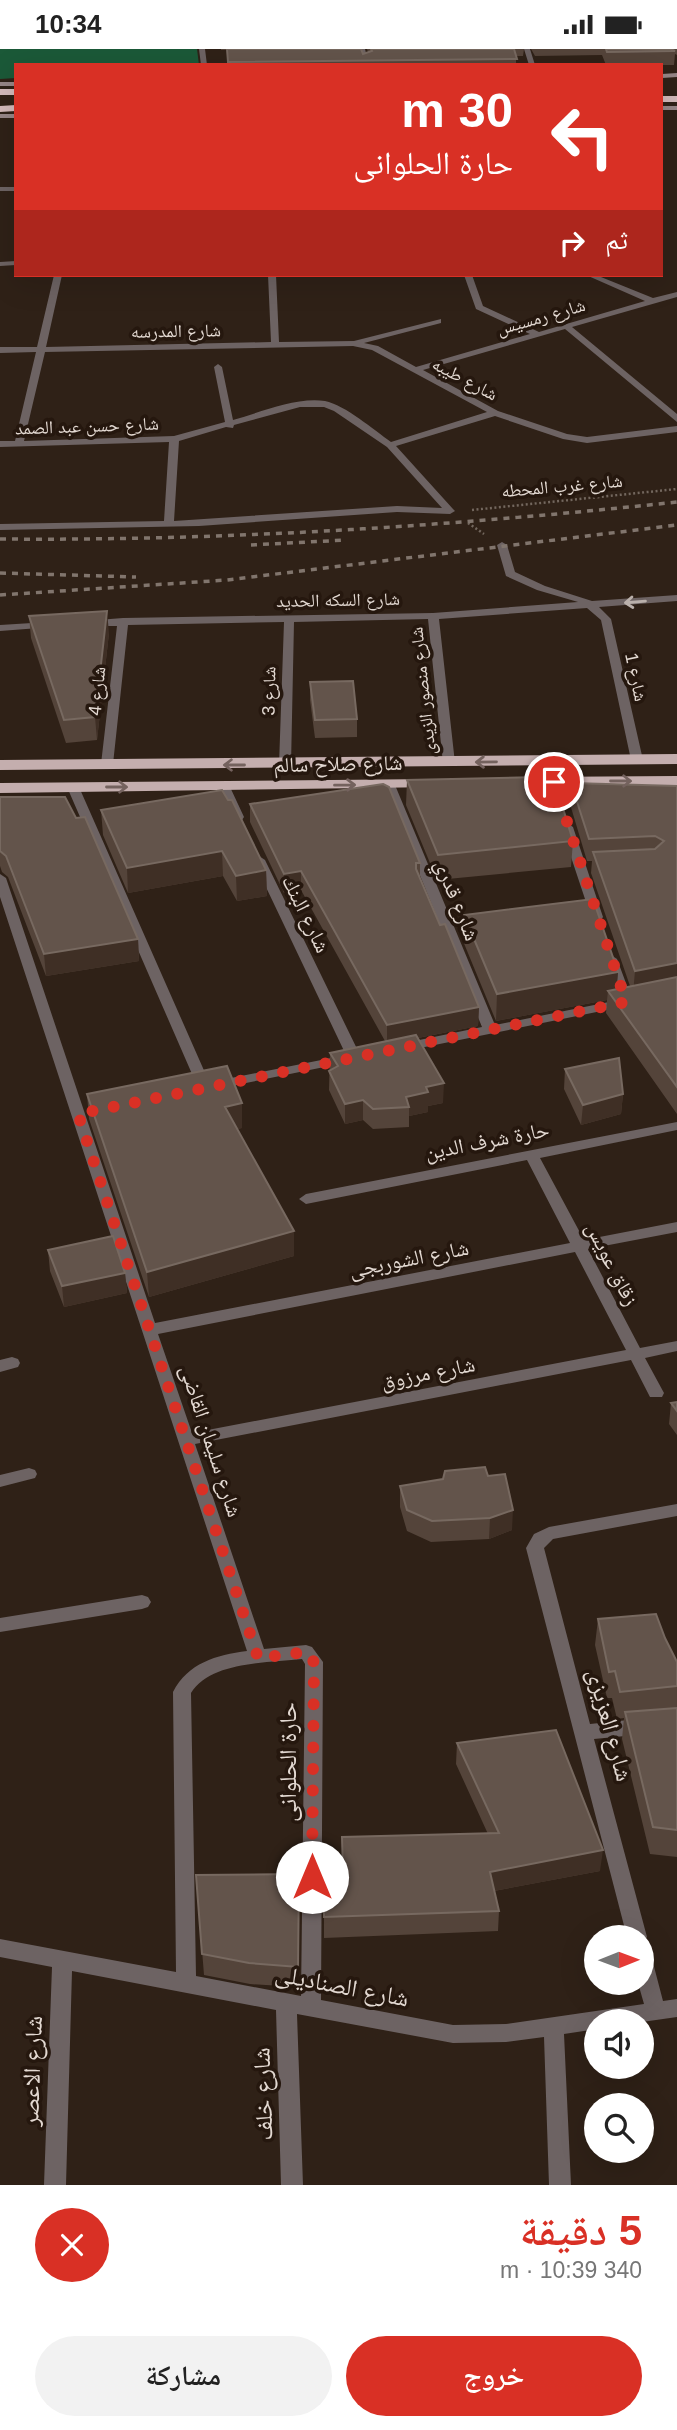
<!DOCTYPE html>
<html lang="ar">
<head>
<meta charset="utf-8">
<style>
  :root { --surface:#fff; --page:#f2f2f2; --text:#222; --muted:#767676; --accent:#d93025 }
  body { margin:0; font-family:Helvetica,"Noto Naskh Arabic",sans-serif; background:var(--page); color:var(--text); direction:rtl; height:100vh; display:flex; flex-direction:column; font-size:26px; white-space:nowrap }
  * { box-sizing:border-box; margin:0 }
  p { font-size:23px; color:var(--muted) }
  .icon { flex:none; width:38px; height:38px; fill:none; stroke:currentColor; stroke-width:2; stroke-linecap:round; stroke-linejoin:round }
  .map { position:relative; height:2136px; overflow:hidden; direction:ltr }
  .sheet { display:flex; flex-direction:column; background:var(--surface); flex:1 }
  .sheet>* { flex:none }
  .hud { position:absolute; left:14px; top:14px; width:649px; height:214px; border-radius:0px; box-shadow:0 7px 28px #0002; direction:rtl; background:#d93025; color:#fff; overflow:hidden }
  .needle { width:46px; rotate:89deg }
  .fabs { position:absolute; left:584px; top:1876px; display:grid; gap:14px }
  .fabs a { display:grid; place-items:center; width:70px; height:70px; border-radius:50%; background:var(--surface); box-shadow:0 7px 28px #0002; font-size:35px }
  .pin { position:absolute; display:grid; place-items:center; width:60px; height:60px; color:#fff; margin:-30px; border:4px solid #fff; border-radius:50%; box-shadow:0 2px 7px #0007 }
  .me { position:absolute; width:77px; margin:-38px; rotate:0deg; stroke-linejoin:round; filter:drop-shadow(0 0 5px #0008) }
  .turn { display:flex; align-items:center; gap:24px; height:147px; padding:0 35px; font-size:32px }
  .turn .icon { width:91px; height:91px; stroke-width:2.5 }
  .turn b { display:block; font-size:49px; line-height:60px }
  .then { display:flex; align-items:center; height:66px; padding:0 35px; background:#0003; gap:14px; font-size:26px }
  .round { display:grid; place-items:center; flex:none; width:74px; height:74px; border-radius:37px; background:var(--page) }
  .head { display:flex; align-items:center; justify-content:space-between; height:119px; padding:0 35px }
  h1 { font-size:42px; font-weight:600; line-height:52px; color:var(--accent) }
  .button { display:flex; gap:14px; margin-top:auto; padding:14px 35px }
  .button a { flex:1; height:80px; border-radius:42px; background:var(--accent); color:#fff; font-size:28px; font-weight:600; line-height:80px; text-align:center }
  .button a+a { background:var(--page); color:var(--text) }
  .status { display:flex; justify-content:space-between; align-items:center; height:49px; padding:0 35px; background:var(--surface); direction:ltr }
  .status svg { height:19px; fill:currentColor }
  .map>svg:first-child { display:block }
  .green { fill:#1b5938 }
  .lines { fill:none; stroke-linecap:round; stroke-linejoin:round }
  .path { stroke:#73675e; stroke-width:2.5; stroke-dasharray:2 2.5; stroke-linecap:butt }
  .minor { fill:#6d6363; fill-rule:evenodd }
  .secondary { fill:#968687; fill-rule:evenodd }
  .trunk { fill:#c4aeae; fill-rule:evenodd }
  .motorway { fill:#d3babb; fill-rule:evenodd }
  .rail { stroke:#81756d; stroke-width:3.5; stroke-dasharray:6 6; stroke-linecap:butt }
  .wall { fill:#54443a }
  .shaded-wall { fill:#3f2f25 }
  .building { fill:#63544b; stroke:#776960; stroke-width:2 }
  .oneway { stroke:#bab0ab }
  .oneway2 { stroke:#74625e }
  .route { stroke:#d93025; stroke-width:12; stroke-dasharray:0 21.6 }
  .labels { text-anchor:middle; stroke-width:7; stroke-linejoin:round; paint-order:stroke }
  .far-street-label { font-size:18px; fill:#e3d9d2; stroke:#25170e }
  .street-label { font-size:21px; fill:#e3d9d2; stroke:#25170e }
  .near-street-label { font-size:24px; fill:#e3d9d2; stroke:#25170e }
</style>
</head>
<body>
<div class="status"><b>10:34</b><svg viewBox="0 0 49 12"><path d="M0 12V9h3v3zM5 12V6h3v6zM10 12V3h3v9zM15 12V0h3v12zM26 1h20v11H26zM47 4h2v5h-2z"/></svg></div>
<div class="map">
<svg width="677" height="2136" viewBox="0 0 677 2136">
  <rect width="100%" height="100%" fill="#2f2117"/>
  <!-- green -->
  <path class="green" d="M0 0H197L199 16H16V29L0 30Z"/>
  <g class="lines">
    <!-- path -->
    <path class="path" d="M472 461 677 440
      M468 474 484 485"/>
    <!-- minor -->
    <path class="minor" d="M199 0H205L207 16H201Z
      M359 0H365L369 16H363Z
      M524 0H530L535 16H529Z
      M0 138H16V142H0Z
      M16 212V216L0 217V213Z
      M54 226H62L46 298 271 293 268 226H276L279 293 354 292 441 270V274L364 294 378 297 416 318 530 285 476 260 464 226H472L483 257 539 283 645 252 586 226H596L653 249 677 243V248L572 278 677 365V373L565 280 423 321 498 362 567 385 587 388 677 377V383L587 394 563 390 495 367 396 397 453 460 455 462 450 465 397 463 199 477 0 481V475L164 472 169 393 0 398V392H15L36 303 0 304V298H37ZM353 297 372 301 487 363 391 393C374 381 345 356 325 352 295 348 262 363 233 371L222 318 218 315 214 318 225 373 174 387 24 392 45 303ZM300 358H324L334 362 387 398 442 459 397 457 174 472 179 392 226 378 233 379 234 376Z
      M502 493 507 496 515 523 545 537 592 552 677 546V552L599 558 611 570 643 711 641 713H633L631 711 601 571 587 559 439 570 455 714 449 717 443 714 428 570 294 573 291 716 285 719 279 716 284 573 128 576 113 715 107 718 101 715 117 577H89L85 576V572L123 569 433 564 578 553 537 541 506 527 497 496Z
      M48 573 52 574V578L0 582V576Z
      M389 733 395 736 495 976 619 951 605 910 611 906 617 910 633 953 631 956 405 1002 400 1001 398 998 400 995 482 978 383 736Z
      M73 734 79 738 210 1035 216 1032 346 1006 253 811 259 807 265 811 361 1008 359 1011 216 1040 211 1038 204 1042 199 1041 67 738Z
      M224 734 230 738 244 768 242 771 238 772 232 768 218 738Z
      M567 774 573 778 603 868 601 871 597 872 591 868 561 778Z
      M0 825 6 829 155 1274 570 1194 527 1111 306 1155 299 1150 306 1145 677 1073V1081L540 1109 584 1191 677 1173V1183L588 1200 640 1299 677 1292V1302L645 1309 664 1344 662 1348H650L631 1311 195 1395 264 1600 306 1596 312 1598 323 1613 321 1951 453 1976 506 1975 644 1955 638 1934H642V1901L649 1904 652 1910 663 1952 677 1950V1968L642 1973 597 1972V1980L564 1985 571 2136H549L544 1988 506 1993 453 1994 297 1965 303 2136H281L276 1961 72 1922 66 2136H44L52 1918 0 1908V1890L176 1923 173 1643C188 1614 216 1606 247 1602L0 848ZM575 1203 626 1301 192 1384 158 1285ZM302 1610 305 1615 301 1947 196 1927 191 1644C211 1612 268 1614 302 1610Z
      M12 1308 18 1310 20 1314 18 1318 0 1323V1311Z
      M29 1419 35 1421 37 1425 35 1429 0 1438V1426Z
      M677 1455V1467L553 1490 544 1499 590 1675 677 1666V1682L594 1690 647 1888 642 1895V1888H627L526 1499 534 1485 549 1478Z
      M142 1546 148 1548 151 1553 148 1558 142 1560 0 1583V1569Z"/>
    <!-- secondary -->
    <path class="secondary" d="M677 24V28L662 29V25Z
      M0 33H16V37H0Z
      M662 57H677V61H662Z
      M0 65H16V69H0Z"/>
    <!-- trunk -->
    <path class="trunk" d="M677 705V715L0 721V711Z
      M677 727V737L530 738 522 733 530 728Z
      M433 730 439 732V738L0 744V734Z"/>
    <!-- motorway -->
    <path class="motorway" d="M0 40H16V46H0Z
      M662 47H677V53H662Z
      M16 56V62L0 63V57Z"/>
    <!-- rail -->
    <path class="rail" d="M0 490C227 492 452 477 677 453
      M251 496 346 491
      M0 524 136 528
      M0 546 227 531 677 476"/>
  </g>
  <!-- wall -->
  <path class="wall" d="M221 0H361L363 5 368 3 367 0H524L523 7H516V16H228L227 1H221Z
    M531 0H677V6L675 5 674 16H606L602 6 535 7Z
    M29 567 109 584 97 691 66 694 31 589Z
    M310 633 357 670V688L315 689 310 651Z
    M407 731 573 792 571 818 437 831 406 756Z
    M571 734 677 737V1065L606 964 607 951 496 972 463 892 464 866 618 923 616 940 630 937 591 824 592 812H587L570 755Z
    M222 741 266 821 267 847 237 852 223 827 128 844 103 786 101 761Z
    M0 748 138 890 139 912 46 927 8 828 2 823 0 817Z
    M250 755 420 814V829L440 876 479 958 478 977 418 989 443 1054 428 1057V1063L409 1067V1078L373 1080 363 1071 345 1075 329 1041 330 1004 385 992 301 841 284 844 250 773Z
    M565 1020 623 1045 621 1065 581 1076 564 1040Z
    M87 1045 242 1054V1079L237 1080 294 1207 149 1248 89 1070Z
    M48 1201 125 1224 127 1244 64 1258 50 1222Z
    M677 1353V1386L669 1375 671 1354Z
    M488 1427 512 1481 489 1490 431 1493 407 1482 400 1458V1437Z
    M598 1570 665 1589 677 1613V1808L650 1805 622 1690 624 1669 617 1670 612 1649H607L595 1596Z
    M457 1694 600 1822 494 1842 499 1862 498 1882 324 1889V1824H343L342 1788 488 1785 456 1715Z
    M299 1825 298 1938 250 1935 204 1926 196 1826Z"/>
  <!-- shaded-wall -->
  <path class="shaded-wall" d="M107 562 109 584 97 691 95 668Z
    M222 802 223 827 128 844 127 819Z
    M266 821 267 847 237 852 236 827Z
    M301 822V841L284 844V825Z
    M138 890 139 912 46 927 44 905Z
    M677 914V932L633 945 635 922Z
    M618 923 616 949 608 942 607 951 496 972 497 945Z
    M479 958 478 977 387 995V976Z
    M444 1034 443 1054 428 1057V1063L409 1067V1058L406 1048 426 1038Z
    M623 1045 621 1065 581 1076 583 1056Z
    M363 1051V1071L345 1075V1055Z
    M242 1054V1079L226 1082 225 1058Z
    M294 1182V1207L149 1248 147 1223Z
    M125 1224 127 1244 64 1258 62 1237Z
    M513 1461 512 1481 489 1490 490 1469Z
    M603 1801 600 1822 488 1843 490 1823Z"/>
  <!-- building -->
  <path class="building" d="M227 0H361L363 5 372 2 371 0H514L517 10 228 13Z
    M606 0H671L675 2 607 3Z
    M107 562 95 668 64 671 29 567Z
    M353 632 357 670 315 671 310 633Z
    M541 728 554 730 573 792 438 806 407 731Z
    M571 734 677 737V914L635 922 593 803 655 800 664 792 655 787 589 790Z
    M383 735 389 738 420 814H416V820L440 876 445 875 479 958 387 976 301 822 284 825 250 755Z
    M222 741 228 751H232L266 821 236 827 222 802 127 819 101 761Z
    M0 748H65L76 769 85 768 138 890 44 905 6 807 0 802Z
    M593 850 618 923 497 945 464 866Z
    M677 928V1038L608 942Z
    M416 986 444 1034 426 1038 428 1043 406 1048 409 1058 373 1060 363 1051 345 1055 329 1022 338 1017 330 1004Z
    M619 1009 623 1045 583 1056 565 1020Z
    M227 1017 242 1054 225 1058 294 1182 147 1223 87 1045Z
    M113 1187 125 1224 62 1237 48 1201Z
    M677 1353V1362L671 1354Z
    M485 1418 488 1427 505 1425 513 1461 490 1469 432 1472 407 1461 400 1437 443 1430 445 1422Z
    M656 1565 665 1589 677 1613V1637L620 1643 615 1622 609 1623 598 1570Z
    M677 1659V1781L653 1778 625 1663Z
    M556 1681 603 1801 490 1823 499 1862 324 1868V1824H343L342 1788 499 1784 457 1694Z
    M299 1825 298 1918 249 1914 202 1905 196 1826Z"/>
  <!-- one-way arrows -->
  <defs><path id="oneway-shaft" d="M-6 0H5M1.5-3L5.5 0L1.5 3" fill="none" stroke-width="1.6" stroke-linecap="round" stroke-linejoin="round" transform="scale(1.75)"/></defs>
  <use class="oneway" href="#oneway-shaft" transform="translate(635 553) rotate(175)"/>
  <g class="oneway2">
    <use href="#oneway-shaft" transform="translate(486 713) rotate(179)"/>
    <use href="#oneway-shaft" transform="translate(234 716) rotate(-180)"/>
    <use href="#oneway-shaft" transform="translate(621 732)"/>
    <use href="#oneway-shaft" transform="translate(345 736) rotate(-1)"/>
    <use href="#oneway-shaft" transform="translate(117 738)"/>
  </g>
  <g class="lines">
    <!-- route -->
    <path class="route" d="M312 1828 314 1613 306 1603 258 1609 78 1065 626 953 554 733"/>
  </g>
  <g class="labels">
    <!-- far-street labels -->
    <g class="far-street-label">
      <text transform="translate(541 268) rotate(-16)" y="6">شارع رمسيس</text>
      <text transform="translate(176 282) rotate(-1)" y="6">شارع المدرسه</text>
      <text transform="translate(465 330) rotate(28)" y="6">شارع طيبه</text>
      <text transform="translate(87 377) rotate(-2)" y="6">شارع حسن عبد الصمد</text>
      <text transform="translate(562 437) rotate(-5)" y="6">شارع غرب المحطه</text>
      <text transform="translate(338 551) rotate(-1)" y="6">شارع السكه الحديد</text>
      <text transform="translate(636 628) rotate(78)" y="6">شارع 1</text>
      <text transform="translate(97 642) rotate(-84)" y="6">شارع 4</text>
      <text transform="translate(269 642) rotate(-89)" y="6">شارع 3</text>
      <text transform="translate(423 642) rotate(-96)" y="6">شارع منصور الزيدى</text>
    </g>
    <!-- street labels -->
    <g class="street-label">
      <text transform="translate(338 715) rotate(-1)" y="7">شارع صلاح سالم</text>
      <text transform="translate(457 851) rotate(68)" y="7">شارع قدري</text>
      <text transform="translate(306 865) rotate(64)" y="7">شارع البنك</text>
      <text transform="translate(487 1092) rotate(-11)" y="7">حارة شرف الدين</text>
      <text transform="translate(409 1210) rotate(-11)" y="7">شارع الشوربجى</text>
      <text transform="translate(612 1215) rotate(63)" y="7">زقاق عويس</text>
      <text transform="translate(428 1324) rotate(-11)" y="7">شارع مرزوق</text>
      <text transform="translate(211 1392) rotate(72)" y="7">شارع سليمان القاضى</text>
    </g>
    <!-- near-street labels -->
    <g class="near-street-label">
      <text transform="translate(610 1676) rotate(75)" y="8">شارع العزيزى</text>
      <text transform="translate(288 1713) rotate(-90)" y="8">حارة الحلوانى</text>
      <text transform="translate(342 1937) rotate(11)" y="8">شارع الصناديلى</text>
      <text transform="translate(32 2022) rotate(-88)" y="8">شارع الاعصر</text>
      <text transform="translate(263 2045) rotate(-92)" y="8">شارع خلف</text>
    </g>
  </g>
</svg>
<div class="fabs">
<a><svg class="needle" viewBox="-14 -14 28 28"><path d="M0-13l5 13h-10z" fill="#e53935"/><path d="M0 13l5-13h-10z" fill="#767676"/></svg></a>
<a><svg class="icon" aria-label="sound" viewBox="0 0 24 24"><path d="M4 9h4l5-4v14l-5-4H4zM17 9q2 3 0 6"/></svg></a>
<a><svg class="icon" aria-label="search" viewBox="0 0 24 24"><circle cx="10" cy="10" r="6"/><path d="M15 15l6 6"/></svg></a>
</div>
<div class="pin" style="left:554px;top:733px;background:#d93025"><svg class="icon" aria-label="arrive" viewBox="0 0 24 24"><path d="M6 21V4h12l-3 4 3 4H6"/></svg></div>
<svg class="me" style="left:312px;top:1828px" viewBox="-20 -20 40 40"><circle r="19" fill="#fff"/><path d="M0-13L10 11 0 6-10 11z" fill="#d93025"/></svg>
<div class="hud">
<div class="turn"><svg class="icon" aria-label="left" viewBox="0 0 24 24"><path d="M17 20v-9H6M10 6l-5 5 5 5"/></svg><div><b>30 m</b>حارة الحلوانى</div></div>
<div class="then">ثم<svg class="icon" aria-label="right" viewBox="0 0 24 24"><path d="M7 20v-9h11M14 6l5 5-5 5"/></svg></div>
</div>
</div>
<section class="sheet">
<div class="head"><div><h1>5 دقيقة</h1><p>340 m · 10:39</p></div><a class="round" style="background:#d93025;color:#fff"><svg class="icon" aria-label="close" viewBox="0 0 24 24"><path d="M6 6l12 12M18 6L6 18"/></svg></a></div>
<div class="button"><a>خروج</a><a>مشاركة</a></div>
</section>
</body>
</html>
